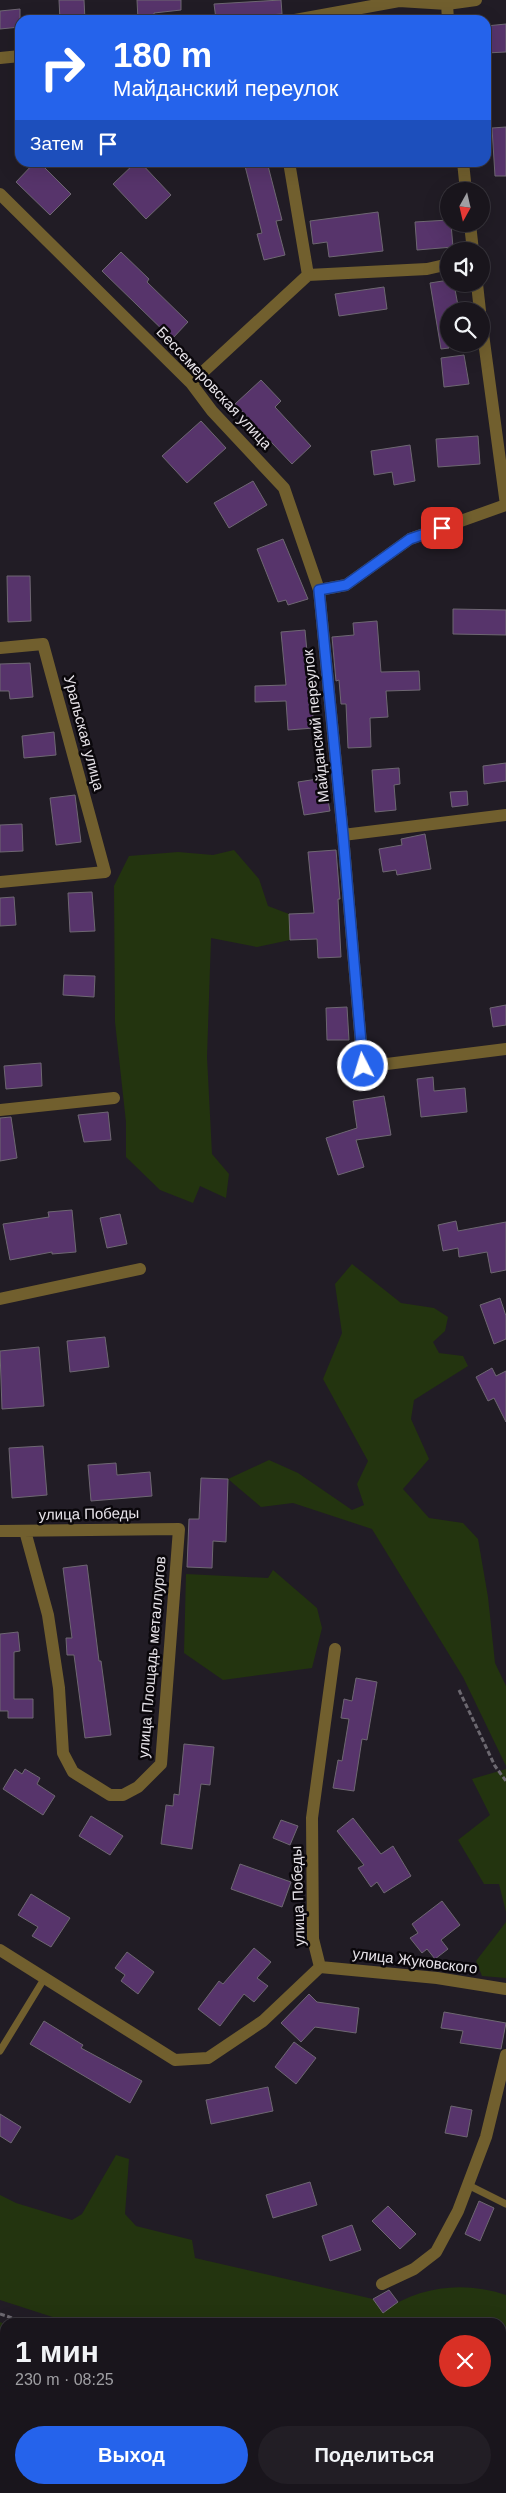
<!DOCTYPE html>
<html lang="ru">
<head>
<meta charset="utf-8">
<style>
  :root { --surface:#19151c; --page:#221e25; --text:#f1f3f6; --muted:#9f9fa3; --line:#37343b; --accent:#2563eb }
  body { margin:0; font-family:Arial,sans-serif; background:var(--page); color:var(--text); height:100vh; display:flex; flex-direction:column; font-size:19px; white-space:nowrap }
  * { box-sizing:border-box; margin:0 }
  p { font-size:16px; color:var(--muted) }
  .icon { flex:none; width:28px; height:28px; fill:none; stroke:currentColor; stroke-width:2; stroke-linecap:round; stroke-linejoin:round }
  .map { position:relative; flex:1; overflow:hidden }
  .drawer { position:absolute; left:0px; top:2318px; width:506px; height:176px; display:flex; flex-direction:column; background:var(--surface); border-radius:15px 15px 0 0; box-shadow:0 5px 20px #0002,0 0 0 1px var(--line) }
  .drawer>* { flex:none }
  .banner { position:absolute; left:15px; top:15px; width:476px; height:152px; border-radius:15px; box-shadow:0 5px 20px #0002,0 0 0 1px var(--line); background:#2563eb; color:#fff; overflow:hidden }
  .needle { width:32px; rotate:188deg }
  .controls { position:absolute; left:440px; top:182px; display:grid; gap:10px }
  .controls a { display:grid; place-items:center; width:50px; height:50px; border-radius:50%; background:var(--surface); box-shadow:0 5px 20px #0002,0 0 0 1px var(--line); font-size:25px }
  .pin { position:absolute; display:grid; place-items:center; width:42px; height:42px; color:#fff; margin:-21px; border-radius:10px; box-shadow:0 2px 8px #0006 }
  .me { position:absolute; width:55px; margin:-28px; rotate:355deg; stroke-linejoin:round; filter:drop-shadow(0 0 4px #0008) }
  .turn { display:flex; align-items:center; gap:18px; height:105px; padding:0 15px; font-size:22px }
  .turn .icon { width:65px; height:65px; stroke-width:2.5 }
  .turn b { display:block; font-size:35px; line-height:42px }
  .then { display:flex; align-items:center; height:48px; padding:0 15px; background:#0003; gap:10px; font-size:19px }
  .round { display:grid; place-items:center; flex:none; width:52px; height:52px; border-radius:26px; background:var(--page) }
  .overview { display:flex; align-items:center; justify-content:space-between; height:85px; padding:0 15px }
  h1 { font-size:30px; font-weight:800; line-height:38px }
  .action { display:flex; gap:10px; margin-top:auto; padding:10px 15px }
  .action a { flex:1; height:58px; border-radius:30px; background:var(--accent); color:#fff; font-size:20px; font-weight:800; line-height:58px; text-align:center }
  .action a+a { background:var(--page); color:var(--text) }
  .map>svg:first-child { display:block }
  .green { fill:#23340f }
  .building { fill:#57346b; stroke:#6e6772 }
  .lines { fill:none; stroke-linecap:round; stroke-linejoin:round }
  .path { stroke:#6c6870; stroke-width:3; stroke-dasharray:5 2.5; stroke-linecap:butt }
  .service { stroke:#715f2e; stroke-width:7 }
  .minor { stroke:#715f2e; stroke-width:12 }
  .route-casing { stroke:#184099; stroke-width:12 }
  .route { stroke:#2563eb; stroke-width:9 }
  .labels { text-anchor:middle; stroke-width:5; stroke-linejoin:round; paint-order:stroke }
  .street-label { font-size:15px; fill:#e7e3e9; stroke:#0a070b }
</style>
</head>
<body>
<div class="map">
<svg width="506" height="2493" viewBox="0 0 506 2493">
  <rect width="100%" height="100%" fill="#211c25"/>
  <!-- green -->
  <path class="green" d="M234 850 259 879 268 906 289 914 290 940 257 947 211 938 207 1057 212 1154 229 1174 226 1198 200 1186 193 1203 160 1190 126 1157V1122L115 1022 114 886 129 856 178 852 213 855Z
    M352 1264 401 1303 434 1308 448 1317 445 1331 433 1342 439 1353 463 1356 468 1366 414 1400 411 1419 429 1459 403 1489 429 1518 463 1523 478 1539 488 1597 495 1663 506 1686V1766L463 1677 372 1529 293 1503 261 1507 228 1479 269 1460 298 1473 352 1510 364 1505 357 1484 368 1461 323 1379 342 1333 335 1284Z
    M273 1570 317 1608 322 1628 312 1668 223 1680 184 1653 186 1574 268 1578Z
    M506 1769V1912L499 1884H484L458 1840 490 1815 472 1779Z
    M506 1922V1978L482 1976 476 1961Z
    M116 2155 129 2159 125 2214 136 2226 192 2240 195 2258 373 2299 383 2312C419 2286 464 2281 506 2295V2404L501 2403V2322H68L0 2300V2195L16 2203 72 2220 82 2214Z
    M0 2322 5 2324V2366L0 2364Z"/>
  <!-- building -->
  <path class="building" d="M59 0H84L85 20H60Z
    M137 0H181V10L154 13V20H138Z
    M281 0 282 14 216 19 214 4Z
    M20 9V27L0 29V11Z
    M506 24V52L486 53V26Z
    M506 127V176H495L492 128Z
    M35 162H39L71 194 50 215 16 182Z
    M136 162H140L171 195 146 219 113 184Z
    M244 162H267L282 220 276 221 285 255 264 260 257 234 262 233Z
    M378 212 383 251 329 257 327 242 313 244 310 221Z
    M449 220V224H451L453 247 417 250 415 222Z
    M121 252 149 279 147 282 188 322 172 339 102 271Z
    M449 280V284H454L459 311H449V348L441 349 430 283Z
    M384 287 387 309 339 316 335 294Z
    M464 355 469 384 444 387 441 358Z
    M261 380 281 401 275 407 311 446 292 464 235 404Z
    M201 421 226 448 187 483 162 456Z
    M478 436 480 464 438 467 436 439Z
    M410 445 415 481 394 485 392 472 374 475 371 451Z
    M253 481 267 505 229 528 214 503Z
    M283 539 308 599 288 605 286 600 278 602 257 549Z
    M7 576H30L31 621 8 622Z
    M453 609 506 610V635L453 634Z
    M377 621 381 672 419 671 420 690 386 691 388 717 370 718 371 747 348 748 346 704H341L339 680 336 681 332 637 354 635 353 623Z
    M305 630 314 728 288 730 286 701 255 702V686L286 685 281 632Z
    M30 663 33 697 10 699 9 691H0V664Z
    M54 732 56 755 24 758 22 736Z
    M506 763V781L484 784 483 766Z
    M399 768 400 784 394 785 396 810 375 812 372 770Z
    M324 778 330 811 304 815 298 782Z
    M467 791 468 805 452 807 450 792Z
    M75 795 81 842 56 845 50 798Z
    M22 824 23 851 0 852V825Z
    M425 834 431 869 397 875 396 870 383 872 379 849 402 845 401 839Z
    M336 850 340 899H338L341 957 318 958 317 939 290 940 289 914 314 913 308 852Z
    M92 892 95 931 70 932 68 893Z
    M14 897 16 925 0 926V898Z
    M64 975 95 976 94 997 63 995Z
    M506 1005V1025L493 1027 490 1008Z
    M347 1007 349 1040H327L326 1008Z
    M41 1063 42 1086 6 1089 4 1066Z
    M433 1077 434 1091 465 1088 467 1112 421 1117 417 1079Z
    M384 1096 391 1135 356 1140 364 1167 338 1175 326 1138 357 1128 353 1101Z
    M108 1112 111 1140 84 1142 78 1115Z
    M11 1117 17 1158 0 1161V1118Z
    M72 1210 76 1252 52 1254V1252L10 1260 3 1224 49 1217 48 1212Z
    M120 1214 127 1244 107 1248 100 1218Z
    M456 1221 458 1231 506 1222V1270L491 1273 487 1252 459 1257 458 1248 443 1251 438 1225Z
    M500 1298 506 1316V1339L494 1344 480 1305Z
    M105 1337 109 1367 70 1372 67 1341Z
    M39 1347 44 1406 2 1409 0 1351Z
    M492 1368 496 1376 506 1371V1422L494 1398 488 1401 476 1377Z
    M43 1446 47 1495 12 1498 9 1448Z
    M116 1463 117 1475 150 1472 152 1496 91 1501 88 1465Z
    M201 1478 228 1479 226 1542 213 1541 212 1568 187 1567 189 1519H199Z
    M87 1565 99 1661H101L111 1735 85 1738 74 1655H67L66 1638H72L63 1568Z
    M18 1632 20 1651 14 1652V1699H33V1718H8V1711H0V1634Z
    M356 1678 377 1682 367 1740 362 1739 354 1791 333 1788 338 1760 342 1761 349 1719 341 1718 344 1699 352 1701Z
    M184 1744 214 1747 210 1785 201 1784 192 1849 161 1844 166 1805 173 1806 174 1794 179 1795Z
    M15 1769 22 1774 25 1769 40 1778 37 1784 55 1796 43 1815 3 1789Z
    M91 1816 123 1836 110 1855 79 1836Z
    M353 1818 381 1854 393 1846 411 1876 384 1893 377 1882 371 1887 358 1868 364 1865 337 1831Z
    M281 1820 298 1826 290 1845 273 1838Z
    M240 1864 291 1882 282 1907 231 1889Z
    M31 1894 70 1918 51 1947 32 1936 38 1927 18 1915Z
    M442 1901 460 1925 441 1940 448 1949 435 1959 427 1949 422 1953 410 1938 418 1933 412 1924Z
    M254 1948 271 1962 257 1978 268 1986 254 2002 244 1994 220 2026 198 2009 219 1981 223 1984Z
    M127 1952 154 1972 138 1994 121 1981 125 1975 115 1968Z
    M309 1994 317 2002 359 2008 356 2033 315 2027 301 2042 281 2023Z
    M444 2012 506 2023 501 2049 460 2043 463 2031 441 2028Z
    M44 2021 83 2045 81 2048 142 2081 130 2103 30 2044Z
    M294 2042 316 2058 296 2084 275 2067Z
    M268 2087 273 2111 211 2124 206 2100Z
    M451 2106 472 2110 467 2137 445 2133Z
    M0 2114 21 2127 11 2143 0 2136Z
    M310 2182 317 2205 273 2218 266 2195Z
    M479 2201 494 2208 480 2241 465 2234Z
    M388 2206 416 2234 400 2249 372 2221Z
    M352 2225 361 2250 330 2261 322 2236Z
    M389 2290 398 2302 383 2313 373 2299Z"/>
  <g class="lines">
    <!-- path -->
    <path class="path" d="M459 1690 495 1766 506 1781
      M0 2314 25 2322
      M501 2421H506"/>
    <!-- service -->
    <path class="service" d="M0 2051 44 1979
      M468 2185 506 2204
      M501 2477 506 2475
      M459 2493 470 2489"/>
    <!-- minor -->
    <path class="minor" d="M447 4 448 20
      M295 20 399 1 447 4 476 0
      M0 58 20 56
      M463 162 466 191
      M0 194 191 383 212 411 284 488 319 590 343 835 363 1067 506 1049
      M470 224 473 251
      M308 275 427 269 449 264
      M477 284 480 311
      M481 319 506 505
      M191 383 308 275 289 162
      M319 590 346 585 410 539 506 505
      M0 648 43 644 105 872 0 882
      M343 835 506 815
      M0 1110 114 1098
      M0 1299 140 1269
      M0 1531 179 1529 161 1764 138 1787 123 1795H110L73 1772 63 1753 59 1688 48 1615 25 1531
      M0 1950 175 2060 208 2058 263 2021 320 1967
      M320 1967 313 1939 312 1818 335 1649
      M320 1967 437 1978 506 1989
      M382 2284 414 2269 436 2252 458 2211 486 2137 506 2055
      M0 2480 5 2481
      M35 2489 51 2493"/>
  </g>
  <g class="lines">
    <defs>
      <path id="route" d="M363 1066 343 835 319 590 346 585 410 539 442 528"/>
    </defs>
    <!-- route casing -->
    <use href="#route" class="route-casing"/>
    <!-- route -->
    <use href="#route" class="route"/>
  </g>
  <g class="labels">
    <!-- street labels -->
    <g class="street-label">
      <text transform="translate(214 388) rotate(47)" y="5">Бессемеровская улица</text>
      <text transform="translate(316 726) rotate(-96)" y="5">Майданский переулок</text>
      <text transform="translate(84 733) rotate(75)" y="5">Уральская улица</text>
      <text transform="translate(89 1514) rotate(-1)" y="5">улица Победы</text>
      <text transform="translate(152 1657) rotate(-85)" y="5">улица Площадь металлургов</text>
      <text transform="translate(298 1896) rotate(-92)" y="5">улица Победы</text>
      <text transform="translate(415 1961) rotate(7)" y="5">улица Жуковского</text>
    </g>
  </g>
</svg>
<div class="controls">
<a><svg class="needle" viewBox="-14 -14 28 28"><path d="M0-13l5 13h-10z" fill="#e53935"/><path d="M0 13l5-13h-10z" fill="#9f9fa3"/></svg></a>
<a><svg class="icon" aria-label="sound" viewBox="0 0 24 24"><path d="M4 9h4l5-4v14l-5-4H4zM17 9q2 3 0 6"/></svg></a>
<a><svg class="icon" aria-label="search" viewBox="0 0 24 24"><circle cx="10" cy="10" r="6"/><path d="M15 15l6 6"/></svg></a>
</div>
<div class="pin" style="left:442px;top:528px;background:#d93025"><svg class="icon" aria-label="arrive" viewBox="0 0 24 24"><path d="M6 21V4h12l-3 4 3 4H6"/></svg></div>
<svg class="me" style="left:363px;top:1066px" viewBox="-20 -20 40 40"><circle r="17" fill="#2563eb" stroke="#fff" stroke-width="3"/><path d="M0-11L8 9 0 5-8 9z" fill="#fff"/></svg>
<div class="banner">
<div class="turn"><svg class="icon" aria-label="right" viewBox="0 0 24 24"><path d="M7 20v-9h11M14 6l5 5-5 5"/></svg><div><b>180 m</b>Майданский переулок</div></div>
<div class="then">Затем<svg class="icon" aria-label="arrive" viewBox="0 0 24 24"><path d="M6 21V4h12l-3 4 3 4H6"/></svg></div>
</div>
<section class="drawer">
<div class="overview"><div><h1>1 мин</h1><p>230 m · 08:25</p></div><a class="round" style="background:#d93025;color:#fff"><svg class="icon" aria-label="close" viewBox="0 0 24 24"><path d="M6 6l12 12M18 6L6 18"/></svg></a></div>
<div class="action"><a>Выход</a><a>Поделиться</a></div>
</section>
</div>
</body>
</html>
